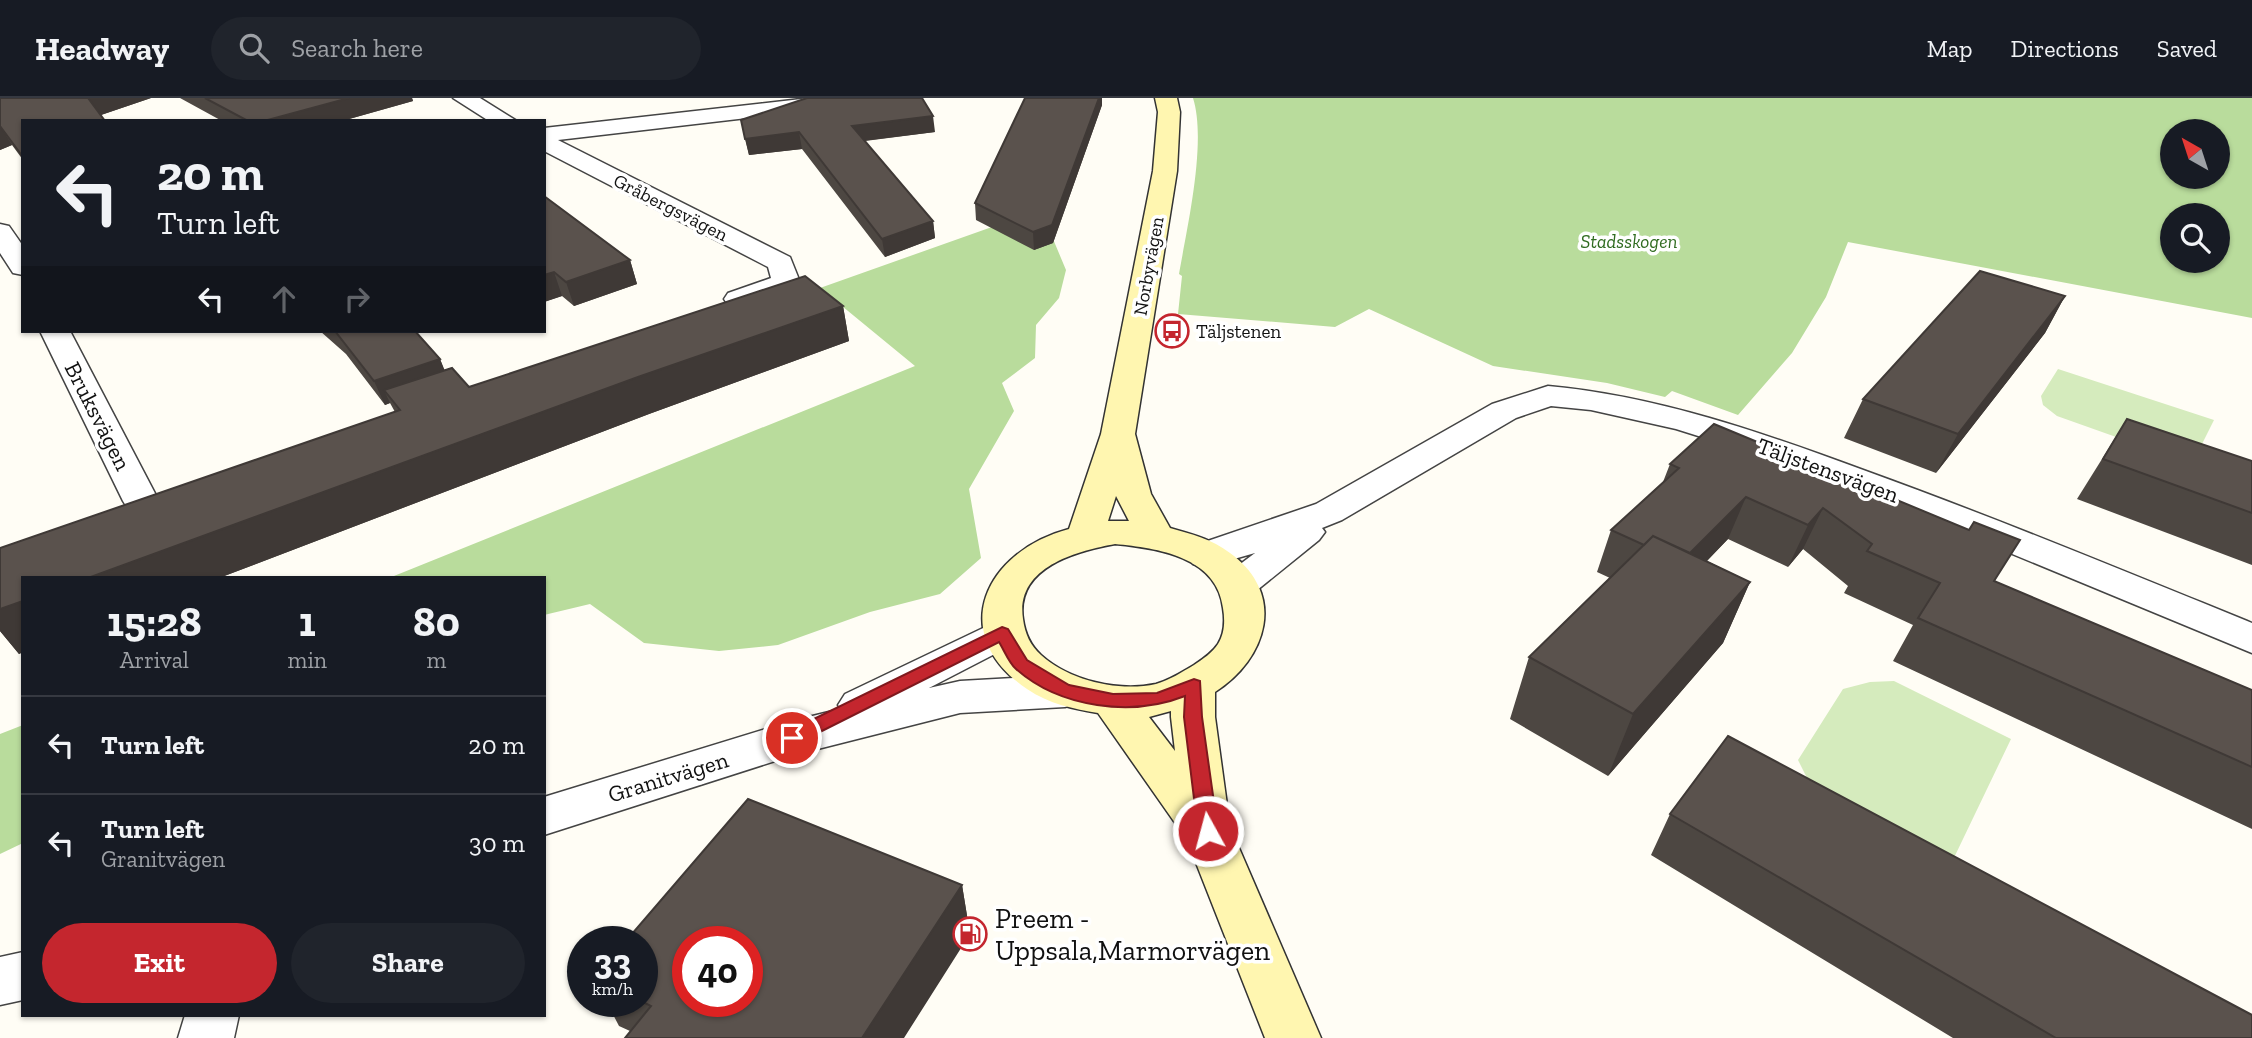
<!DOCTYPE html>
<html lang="en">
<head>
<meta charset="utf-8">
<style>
  :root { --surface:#171b24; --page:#20242c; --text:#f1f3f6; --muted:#9ea1a6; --line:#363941; --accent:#c4262e }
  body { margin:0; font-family:"Zilla Slab",serif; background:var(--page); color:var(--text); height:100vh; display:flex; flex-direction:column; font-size:26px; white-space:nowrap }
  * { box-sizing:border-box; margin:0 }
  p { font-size:23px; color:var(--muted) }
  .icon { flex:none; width:38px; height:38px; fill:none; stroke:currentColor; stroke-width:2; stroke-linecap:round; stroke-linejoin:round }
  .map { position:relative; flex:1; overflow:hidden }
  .drawer { position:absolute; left:21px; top:478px; width:525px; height:441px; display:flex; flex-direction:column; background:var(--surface); border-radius:0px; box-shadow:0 2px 5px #0004 }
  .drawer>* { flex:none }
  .top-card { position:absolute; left:21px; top:21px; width:525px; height:214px; border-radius:0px; box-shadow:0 2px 5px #0004; background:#171b24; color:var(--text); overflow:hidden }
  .needle { width:46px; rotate:321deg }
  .tools { position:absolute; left:2160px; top:21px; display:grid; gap:14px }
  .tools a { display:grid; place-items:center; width:70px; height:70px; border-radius:50%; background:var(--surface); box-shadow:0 2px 5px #0004; font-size:35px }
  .speed { position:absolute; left:567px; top:828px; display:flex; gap:14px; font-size:35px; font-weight:700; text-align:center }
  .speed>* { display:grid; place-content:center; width:91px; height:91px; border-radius:50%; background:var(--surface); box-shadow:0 2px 5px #0004; line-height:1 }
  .speed small { font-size:18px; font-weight:400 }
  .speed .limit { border:10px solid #d22; background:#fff; color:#111 }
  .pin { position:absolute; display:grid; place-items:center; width:60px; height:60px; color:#fff; margin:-30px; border:4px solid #fff; border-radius:50%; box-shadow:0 2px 7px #0007 }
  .me { position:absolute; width:77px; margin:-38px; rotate:353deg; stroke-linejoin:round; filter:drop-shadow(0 0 5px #0008) }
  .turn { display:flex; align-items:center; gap:24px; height:147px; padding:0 21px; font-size:32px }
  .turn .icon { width:91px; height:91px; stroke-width:2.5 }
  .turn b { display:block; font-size:49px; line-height:60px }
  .lanes { display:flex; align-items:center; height:66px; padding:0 21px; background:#0003; justify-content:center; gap:35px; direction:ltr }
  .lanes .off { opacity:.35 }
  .eta { display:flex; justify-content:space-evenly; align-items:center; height:119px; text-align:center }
  .eta b { font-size:42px; font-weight:800; line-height:49px }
  .button { display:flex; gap:14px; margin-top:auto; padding:14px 21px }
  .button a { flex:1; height:80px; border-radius:42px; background:var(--accent); color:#fff; font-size:28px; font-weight:800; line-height:80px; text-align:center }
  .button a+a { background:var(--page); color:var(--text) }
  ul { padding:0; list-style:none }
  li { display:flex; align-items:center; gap:21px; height:98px; padding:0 21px; border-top:2px solid var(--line) }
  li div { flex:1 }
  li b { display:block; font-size:26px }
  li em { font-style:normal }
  header { display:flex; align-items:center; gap:42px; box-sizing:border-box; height:98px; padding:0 35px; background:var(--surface); border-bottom:2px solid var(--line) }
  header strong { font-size:33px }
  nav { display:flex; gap:38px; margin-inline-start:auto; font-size:24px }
  .search { width:490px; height:63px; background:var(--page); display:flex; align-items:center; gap:18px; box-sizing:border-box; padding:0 24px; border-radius:38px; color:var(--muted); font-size:26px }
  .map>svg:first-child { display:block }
  .green { fill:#d5ebbd }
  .forest { fill:#b9dc9c; fill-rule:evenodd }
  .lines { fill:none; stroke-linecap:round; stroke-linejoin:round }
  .street-casing { stroke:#444; stroke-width:3 }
  .secondary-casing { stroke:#333; stroke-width:3 }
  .street { fill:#fff; fill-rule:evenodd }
  .secondary { fill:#fff6b0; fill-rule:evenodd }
  .wall { fill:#4d4742 }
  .shaded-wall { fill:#3f3936 }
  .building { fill:#5a524d; stroke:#3f3936; stroke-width:2; fill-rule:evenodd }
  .route { fill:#c4262e; stroke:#7f191e; stroke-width:2 }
  .labels { text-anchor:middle; stroke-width:7; stroke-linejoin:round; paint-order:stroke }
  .far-street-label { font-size:19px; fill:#111; stroke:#fff }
  .far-park-label { font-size:19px; font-style:italic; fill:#2f6b1f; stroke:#fff }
  .far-poi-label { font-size:19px; fill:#111; stroke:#fff; text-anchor:start }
  .street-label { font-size:23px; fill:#111; stroke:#fff }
  .near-poi-label { font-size:28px; fill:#111; stroke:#fff; text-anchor:start }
</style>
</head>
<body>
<header>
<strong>Headway</strong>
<div class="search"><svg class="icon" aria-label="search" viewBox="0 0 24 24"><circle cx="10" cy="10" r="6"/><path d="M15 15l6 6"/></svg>Search here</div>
<nav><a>Map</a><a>Directions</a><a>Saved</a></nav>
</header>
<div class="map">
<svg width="2252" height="940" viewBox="0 0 2252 940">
  <rect width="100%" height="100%" fill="#fffdf5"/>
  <!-- green -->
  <path class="green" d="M2058 271 2214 322 2192 366 2057 318 2043 307 2041 298Z
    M1894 583 2011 641 1951 766 1808 682 1798 662 1843 591 1870 584Z"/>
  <!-- forest -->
  <path class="forest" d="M1193 0H2252V220L1848 144 1826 199 1792 255 1738 317 1672 293 1665 299 1607 285 1493 268 1369 211 1335 229 1178 216 1182 178 1179 176C1187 130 1207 44 1193 0ZM2172 33H2217V79H2172ZM2172 117H2217V163H2172Z
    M1020 119 1053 141 1066 172 1059 200 1036 227 1035 260 1002 285 1014 313 969 391 981 460 940 496 870 514 778 547 719 553 644 545 590 506 544 517V480H389L915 268 820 190Z
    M23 627V745L0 756V636Z"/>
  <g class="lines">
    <defs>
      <path id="street" d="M453 0H480L517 23H489Z
        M810 0H877L866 6 558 42 790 159 800 184 796 190 748 207 738 210 728 207 724 201 728 195 771 180 768 169 544 53V30Z
        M0 126 9 128 23 148V177L13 175 0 155Z
        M40 233H70L159 403 154 411 141 414 128 411 123 403Z
        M1548 288C1658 298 1763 335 1866 373 1996 420 2124 473 2252 525V555L1918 417 1765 359 1676 331 1591 312 1551 308 1516 320 1342 422 1322 430 1325 434 1319 442 1251 497 1237 501 1223 497 1217 488 1223 479 1255 455 1206 469 1193 466 1187 457 1193 448 1316 406 1492 306Z
        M1002 521 1016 525 1022 535 1016 545 929 590 960 583 1065 577 1080 582 1086 593 1080 604 1065 609 960 615 794 657 544 737V699L792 623 841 611 838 607 845 596Z
        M23 854V902L0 907V859Z
        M185 917H239L234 940H178Z"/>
      <path id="secondary" d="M1155 0H1177L1180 14 1177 73 1135 336 1151 396 1170 430C1191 436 1212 441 1230 455 1287 496 1267 561 1215 594V619L1230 729 1321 940H1265L1187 742 1098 615C1074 611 1049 606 1027 591 945 535 986 453 1069 431L1101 336 1153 73 1158 14ZM1116 398 1129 423H1108ZM1115 446C1158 450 1217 459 1223 510 1225 522 1225 535 1218 546 1212 555 1203 561 1194 567 1182 574 1170 582 1156 586 1119 594 1070 583 1041 557 1030 547 1025 536 1023 521 1015 469 1077 453 1115 446ZM1171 613V619L1175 653 1149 619Z"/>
    </defs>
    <!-- street casing -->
    <use href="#street" class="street-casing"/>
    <!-- secondary casing -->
    <use href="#secondary" class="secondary-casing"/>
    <!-- street -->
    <use href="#street" class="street"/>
    <!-- secondary -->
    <use href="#secondary" class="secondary"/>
  </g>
  <!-- wall -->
  <path class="wall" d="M0 0H151L101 17 23 23V62L12 47 0 52Z
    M180 0H412L413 3 342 23H222Z
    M1025 0H1102V7L1053 145 1034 152 976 122 975 105Z
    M741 22 935 34 865 43 933 123 935 140 885 159 802 51 749 57Z
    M544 98 630 162 637 186 574 208 562 198 544 204Z
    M805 178 843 208 849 243 649 316 219 480H23V554L19 556 0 533V450L395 314 390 305 385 307 346 256 320 233H415L440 261 444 272 452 270 469 289Z
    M2065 198 2045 235 1936 375 1844 340 1863 301Z
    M2127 321 2252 363V467L2077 401Z
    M1714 326 1994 483 2252 592V731L1893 563 1913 527 1844 495 1848 488 1803 451 1788 469 1728 441 1707 463 1750 484 1723 545 1608 678 1510 621 1529 559 1610 480 1597 474 1611 432 1663 384 1670 366Z
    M1670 716 2252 940H1953L1651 757Z
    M962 787 970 836 630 933 619 928 606 903H642Z"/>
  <!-- shaded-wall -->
  <path class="shaded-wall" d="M88 0H151L98 18Z
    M349 0H412L413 3 342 23H264Z
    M1099 0H1102V7L1053 145 1034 152 1033 134Z
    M933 18 935 34 854 44 852 28Z
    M0 28 12 47 0 52Z
    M799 34 802 51 749 57 745 41Z
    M933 123 935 140 885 159 882 141Z
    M630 162 637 186 574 208 566 184Z
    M554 174 562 198 544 204V177Z
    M2065 198 2045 235 1936 375 1958 336Z
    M843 208 849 243 649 316 219 480H88L638 279Z
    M440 261 450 285 384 292 390 305 385 307 374 283Z
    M1746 399 1728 441 1664 507 1681 465Z
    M1823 410 1803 451 1788 469 1808 427Z
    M1750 484 1723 545 1608 678 1633 616Z
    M23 503V554L19 556 0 533V511Z
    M962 787 970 836 904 940H862Z"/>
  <!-- building -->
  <path class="building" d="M0 0H88L105 23H23V59L0 28Z
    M205 0H349L264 23H248Z
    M807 0H922L933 18 852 28 933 123 882 141 799 34 745 41 741 22Z
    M1025 0H1099L1052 127 1033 134 975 105Z
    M544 98 630 162 566 184 554 174 544 177Z
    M1980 173 2065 198 1958 336 1863 301Z
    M805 178 843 208 638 279 88 480H23V503L0 511V450L400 312 384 292 452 270 469 289Z
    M335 233H415L440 261 374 283Z
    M2127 321 2252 363V415L2103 361Z
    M1714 326 1969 432 1974 424 2020 442 1994 483 2252 592V669L1918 520 1940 485 1867 453 1872 446 1823 410 1808 427 1746 399 1690 455 1653 438 1644 447 1611 432 1679 370 1670 366Z
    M1653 438 1750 484 1633 616 1529 559Z
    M1728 638 2252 917V940H2056L1670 716Z
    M748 701 962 787 862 940H625L651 908 641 903H642V844H625ZM688 844H747V903H688Z"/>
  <!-- route -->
  <path class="route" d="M1002 529 1008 531 1027 562 1069 587 1113 596 1157 595 1194 581 1200 583 1202 619 1218 733 1215 739H1201L1198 733 1184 619 1185 598C1132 619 1060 610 1016 571 1009 565 1004 552 999 544L798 645 792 647 782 640 785 635Z"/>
  <!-- icons -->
  <defs>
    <symbol id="bus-ring" viewBox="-11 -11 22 22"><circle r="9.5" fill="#fff" stroke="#c4262e" stroke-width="1.5"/><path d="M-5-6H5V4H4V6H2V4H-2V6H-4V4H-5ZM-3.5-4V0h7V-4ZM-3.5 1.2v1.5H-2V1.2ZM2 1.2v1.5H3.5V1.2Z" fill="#c4262e"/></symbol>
    <symbol id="fuel-ring" viewBox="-11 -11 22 22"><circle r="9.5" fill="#fff" stroke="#c4262e" stroke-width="1.5"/><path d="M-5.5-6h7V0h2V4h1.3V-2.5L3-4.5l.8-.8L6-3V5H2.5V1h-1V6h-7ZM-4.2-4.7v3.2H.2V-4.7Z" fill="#c4262e"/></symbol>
  </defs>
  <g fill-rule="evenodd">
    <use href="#bus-ring" x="1153" y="214" width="38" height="38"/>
    <use href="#fuel-ring" x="951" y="817" width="38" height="38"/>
  </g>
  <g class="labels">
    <!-- far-street labels -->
    <g class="far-street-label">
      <text transform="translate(671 109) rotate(27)" y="7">Gråbergsvägen</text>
      <text transform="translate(1148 168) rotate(-80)" y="7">Norbyvägen</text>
    </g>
    <!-- far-park labels -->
    <g class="far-park-label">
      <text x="1629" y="150">Stadsskogen</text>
    </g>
    <!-- far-poi labels -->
    <g class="far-poi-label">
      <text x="1196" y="240">Täljstenen</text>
    </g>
    <!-- street labels -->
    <g class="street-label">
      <text transform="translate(98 318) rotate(63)" y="8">Bruksvägen</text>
      <text transform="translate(1828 372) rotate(20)" y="8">Täljstensvägen</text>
      <text transform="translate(668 679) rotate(-17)" y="8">Granitvägen</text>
    </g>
    <!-- near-poi labels -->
    <g class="near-poi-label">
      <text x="995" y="830">Preem -<tspan x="995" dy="32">Uppsala,Marmorvägen</tspan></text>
    </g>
  </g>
</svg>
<div class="tools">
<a><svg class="needle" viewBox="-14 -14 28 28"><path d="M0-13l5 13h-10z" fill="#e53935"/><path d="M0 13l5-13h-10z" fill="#9ea1a6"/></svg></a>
<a><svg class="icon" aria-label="search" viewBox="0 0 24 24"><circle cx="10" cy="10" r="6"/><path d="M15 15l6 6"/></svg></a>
</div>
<div class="speed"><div>33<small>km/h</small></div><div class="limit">40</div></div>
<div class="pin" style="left:792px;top:640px;background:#d93025"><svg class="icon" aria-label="arrive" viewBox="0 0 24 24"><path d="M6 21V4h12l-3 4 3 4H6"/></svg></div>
<svg class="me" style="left:1208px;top:733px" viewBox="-20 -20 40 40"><circle r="17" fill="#c4262e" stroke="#fff" stroke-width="3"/><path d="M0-11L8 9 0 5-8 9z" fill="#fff"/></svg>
<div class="top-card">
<div class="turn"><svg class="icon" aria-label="left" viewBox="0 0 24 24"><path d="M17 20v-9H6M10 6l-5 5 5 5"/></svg><div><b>20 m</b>Turn left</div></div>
<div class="lanes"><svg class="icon" aria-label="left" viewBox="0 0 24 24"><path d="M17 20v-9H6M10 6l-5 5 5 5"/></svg><svg class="icon off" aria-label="ahead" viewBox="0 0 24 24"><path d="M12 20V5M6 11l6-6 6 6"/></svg><svg class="icon off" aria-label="right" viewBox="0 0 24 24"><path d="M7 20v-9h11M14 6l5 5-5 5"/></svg></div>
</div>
<section class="drawer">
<div class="eta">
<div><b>15:28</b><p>Arrival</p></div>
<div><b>1</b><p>min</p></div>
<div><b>80</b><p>m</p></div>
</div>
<ul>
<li><svg class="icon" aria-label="left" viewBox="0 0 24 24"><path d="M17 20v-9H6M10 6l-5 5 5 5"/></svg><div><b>Turn left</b></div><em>20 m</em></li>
<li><svg class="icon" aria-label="left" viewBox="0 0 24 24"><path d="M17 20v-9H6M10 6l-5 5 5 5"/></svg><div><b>Turn left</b><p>Granitvägen</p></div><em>30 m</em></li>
</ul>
<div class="button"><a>Exit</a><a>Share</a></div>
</section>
</div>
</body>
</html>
